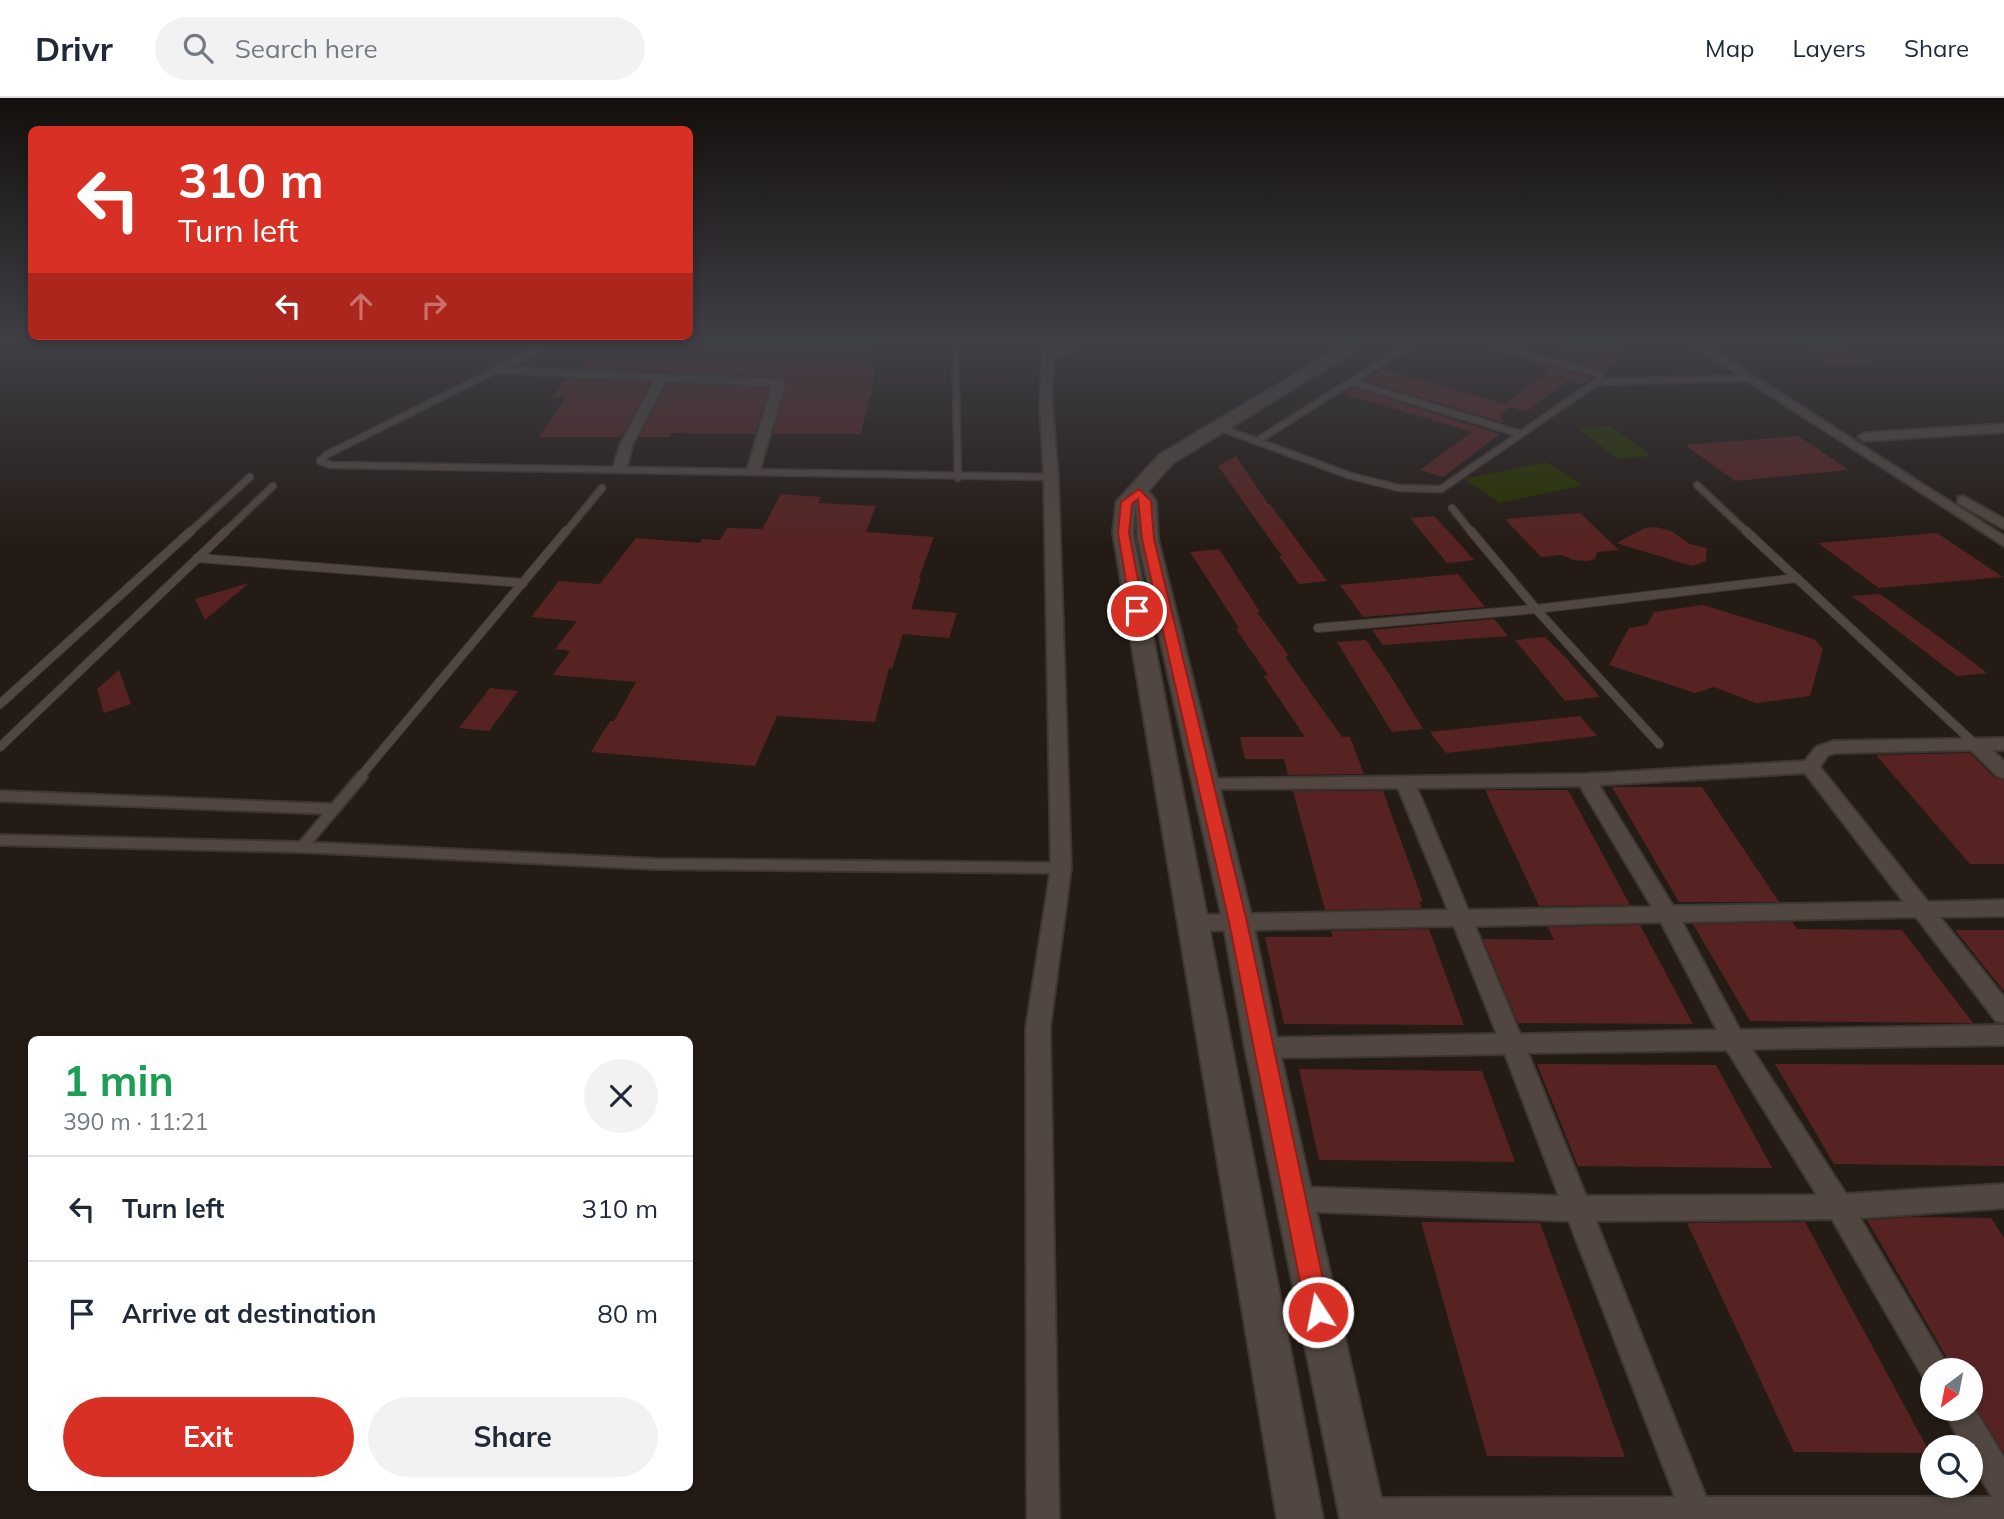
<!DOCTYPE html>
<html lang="en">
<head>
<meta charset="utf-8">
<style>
  :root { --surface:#fff; --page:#f2f2f3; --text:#1f2937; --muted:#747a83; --line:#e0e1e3; --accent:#d93025 }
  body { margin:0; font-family:Mulish,sans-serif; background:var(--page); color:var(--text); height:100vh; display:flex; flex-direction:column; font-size:26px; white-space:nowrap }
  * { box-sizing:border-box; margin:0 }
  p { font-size:23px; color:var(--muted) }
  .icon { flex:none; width:38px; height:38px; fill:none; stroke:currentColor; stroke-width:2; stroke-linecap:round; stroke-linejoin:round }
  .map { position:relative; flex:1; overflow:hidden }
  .details { position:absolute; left:28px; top:938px; width:665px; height:455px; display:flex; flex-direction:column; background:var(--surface); border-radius:10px; box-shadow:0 4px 10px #0003 }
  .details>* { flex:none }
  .banner { position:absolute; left:28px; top:28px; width:665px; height:214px; border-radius:10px; box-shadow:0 4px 10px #0003; background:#d93025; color:#fff; overflow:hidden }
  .needle { width:46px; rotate:212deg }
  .buttons { position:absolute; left:1920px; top:1260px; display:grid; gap:14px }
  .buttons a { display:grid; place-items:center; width:63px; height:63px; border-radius:50%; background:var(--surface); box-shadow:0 4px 10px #0003; font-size:35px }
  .pin { position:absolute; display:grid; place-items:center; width:60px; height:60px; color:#fff; margin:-30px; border:4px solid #fff; border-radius:50%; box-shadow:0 2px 7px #0007 }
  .me { position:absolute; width:77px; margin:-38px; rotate:349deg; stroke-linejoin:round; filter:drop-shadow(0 0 5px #0008) }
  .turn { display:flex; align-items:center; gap:24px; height:147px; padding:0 35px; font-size:32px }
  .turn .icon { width:91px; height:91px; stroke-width:2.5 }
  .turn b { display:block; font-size:49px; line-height:60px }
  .lanes { display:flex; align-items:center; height:66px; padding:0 35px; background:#0003; justify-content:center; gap:35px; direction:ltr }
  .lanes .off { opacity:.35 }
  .round { display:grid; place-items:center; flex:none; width:74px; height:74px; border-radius:37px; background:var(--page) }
  .headline { display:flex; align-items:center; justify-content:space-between; height:119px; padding:0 35px }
  h1 { font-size:42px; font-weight:700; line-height:52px; color:#1e9e55 }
  .cta { display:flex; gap:14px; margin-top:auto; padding:14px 35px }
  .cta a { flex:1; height:80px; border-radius:42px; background:var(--accent); color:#fff; font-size:28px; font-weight:700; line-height:80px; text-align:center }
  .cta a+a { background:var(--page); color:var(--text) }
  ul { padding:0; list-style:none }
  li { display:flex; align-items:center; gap:21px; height:105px; padding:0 35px; border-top:2px solid var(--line) }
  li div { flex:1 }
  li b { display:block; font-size:26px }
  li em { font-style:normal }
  header { display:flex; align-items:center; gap:42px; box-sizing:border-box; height:98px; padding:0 35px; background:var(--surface); border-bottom:2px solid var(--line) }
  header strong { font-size:33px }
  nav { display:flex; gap:38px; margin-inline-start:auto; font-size:24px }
  .search { width:490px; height:63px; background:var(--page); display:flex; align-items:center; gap:18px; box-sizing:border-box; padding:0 24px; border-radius:38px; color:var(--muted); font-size:26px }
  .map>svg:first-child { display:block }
  .green { fill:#273200 }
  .building { fill:#572322 }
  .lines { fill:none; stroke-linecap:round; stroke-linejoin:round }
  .lane-far2-casing { stroke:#3d3632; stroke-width:9 }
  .lane-far1-casing { stroke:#3d3632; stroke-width:10 }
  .lane-casing { stroke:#3d3632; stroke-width:14 }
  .street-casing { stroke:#3d3632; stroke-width:4 }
  .secondary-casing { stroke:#3d3632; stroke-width:4 }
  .lane-far2 { stroke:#524740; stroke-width:6 }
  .lane-far1 { stroke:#524740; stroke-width:8 }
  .lane { stroke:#524740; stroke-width:10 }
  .street { fill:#524740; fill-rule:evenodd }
  .secondary { fill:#524740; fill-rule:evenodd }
  .route { fill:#d93025; stroke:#8d1f18; stroke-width:2 }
</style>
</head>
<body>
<header>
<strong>Drivr</strong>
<div class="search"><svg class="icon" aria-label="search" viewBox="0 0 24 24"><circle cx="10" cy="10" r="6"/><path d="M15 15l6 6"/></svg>Search here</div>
<nav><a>Map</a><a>Layers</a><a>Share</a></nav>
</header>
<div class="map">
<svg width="2004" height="1421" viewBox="0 0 2004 1421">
  <rect width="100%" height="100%" fill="#241b15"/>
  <!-- green -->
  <path class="green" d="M1611 328 1651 358 1618 361 1579 331Z
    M1546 364 1584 387 1500 405 1464 381Z"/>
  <!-- building -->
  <path class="building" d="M598 247H874L870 270H874L872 297H870L861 336H773L786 283 779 279 584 270Z
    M1562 247H1628L1604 274 1550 257Z
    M1797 247H1841L1873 265 1834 268Z
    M1540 266 1591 280 1581 288 1571 280 1526 314 1510 309 1499 317 1504 325 1365 282 1383 271 1504 306 1550 272 1537 269Z
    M565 281 650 285 621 339H539L566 299H552Z
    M668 286 769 290 755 336 671 335 670 339H639Z
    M1353 290 1500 336 1443 379 1420 372 1472 334 1344 296Z
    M1798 338 1849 372 1735 383 1685 347Z
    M1236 358 1268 406H1270L1327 483 1299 486 1279 458H1282L1218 368Z
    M781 396 821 399 818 405 876 408 866 434 934 439 919 480H921L911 511 957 515 949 540 903 536 892 571 889 570 875 624 777 618 755 668 591 654 610 623H614L636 584 553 577 570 553 555 551 577 523 531 519 559 483 600 486 636 440 700 445 702 441 720 442 727 430 762 431Z
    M1580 415 1619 452 1597 454 1595 461 1588 463 1573 462 1562 457 1541 459 1505 421Z
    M1434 418 1450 435 1474 462 1447 465 1410 420Z
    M1656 429 1671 433 1690 446 1707 450 1706 463 1692 468 1616 445 1645 430Z
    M1937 435 2003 479 1879 490 1818 445Z
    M1219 451 1260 514H1257L1289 558 1285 559 1342 639H1350L1364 676 1288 677 1284 661H1245L1240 639H1305L1264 578 1268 577 1236 531 1239 530 1190 454Z
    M1458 476 1485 509 1363 519 1340 487Z
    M249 485 205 522 195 501Z
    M1880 496 1961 555 1987 575 1957 578 1852 498Z
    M1703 507 1814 541 1823 551 1810 598 1756 605 1714 589 1695 595 1609 567 1629 530 1647 527 1654 514Z
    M1494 521 1508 538 1383 547 1372 532Z
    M1545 539 1567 561 1600 599 1565 603 1515 542Z
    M1366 542 1390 577 1423 631 1392 634 1337 544Z
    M119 572 131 606 104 615 97 591Z
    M490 590 518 593 489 633 459 630Z
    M1580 618 1597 638 1446 655 1430 634Z
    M1970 655 1995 680 2004 682V766H1970L1876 657Z
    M1612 689H1702L1779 804H1679Z
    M1485 692H1568L1630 807 1539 808Z
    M1293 693H1383L1423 804H1419L1422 810 1325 812Z
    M1792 824 1797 831 1902 832 1973 925 1750 923 1693 826Z
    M1640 827 1693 926 1518 925 1483 841 1554 842 1548 829Z
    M1429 831 1464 927 1284 926 1265 839H1333L1331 833Z
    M1955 832H2004V893Z
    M1537 966 1716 967 1772 1070 1578 1068Z
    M1775 966 2004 967V1068L1834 1066Z
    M1299 971 1482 973 1515 1064 1319 1062Z
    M1909 1119 1991 1120 2004 1140V1355L1970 1300V1272H1954L1867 1122Z
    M1421 1124 1540 1125 1625 1359 1487 1358Z
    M1805 1124 1930 1355 1794 1354 1687 1125Z"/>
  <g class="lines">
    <defs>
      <path id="lane-far2" d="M546 247 326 357 320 363 331 367 1051 379
        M955 247 958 380
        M1351 284 1521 336
        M1595 284 1749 280
        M1218 329 1351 378 1399 390 1441 391 1601 281 1599 276 1490 247
        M1257 343 1409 247
        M1697 387 1748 435
        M1452 410 1472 435
        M189 435 250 379
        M224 435 273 388
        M565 435 602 390"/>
      <path id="lane-far1" d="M1471 433 1536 511 1659 646
        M1746 433 1976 647
        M197 460 523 485
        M1318 530 1536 511 1797 480
        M0 606 191 433
        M0 649 226 433
        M360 679 566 433"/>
      <path id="lane" d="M0 698 334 711
        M0 742 302 749 655 766 1061 770
        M302 749 362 678"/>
      <path id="street" d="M1043 247H1053V255L1068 247H1082L1053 263 1052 306 1058 379 1071 770 1050 930 1059 1421H1027L1026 930 1051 770 1044 379 1040 306Z
        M1692 247H1705L2004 438V448Z
        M496 269 779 282 785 285 759 375 754 376 747 372 772 288 666 283 632 347 627 370 620 374 613 370 620 347 654 283 492 274V270Z
        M2004 326V334L1864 343 1858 339 1864 335Z
        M1963 398 2004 421V431L1958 405V399Z
        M2004 640V652H1992L2004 663V680L1997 678 1971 652 1835 655 1828 657 1820 669 1928 804 2004 802V818L1940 819 2004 899V925L1996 923 1916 819 1682 824 1740 932 2004 927V947L1752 951 1846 1096 2004 1086V1110L1860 1120 1950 1272H1932V1285L1925 1282 1832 1121 1596 1123 1706 1399H1992L1970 1362V1349H1963L1943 1311H1970V1303L2004 1360V1421H1348L1346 1416 1351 1405 1362 1400 1675 1399 1569 1123 1295 1113 1286 1110 1282 1101 1286 1092 1295 1089 1559 1098 1505 956 1262 960 1254 957 1250 950 1254 943 1262 940 1497 936 1454 828 1192 833 1184 831 1181 825 1184 819 1192 817 1448 812 1398 690 1206 691 1199 689 1197 685 1199 681 1586 676 1805 663 1816 649 1834 643ZM1805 675 1904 804 1673 808 1599 687ZM1580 688 1652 809 1468 812 1417 690ZM1661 824 1717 932 1520 936 1475 828ZM1727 952 1817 1097 1586 1098 1528 955Z"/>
      <path id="secondary" d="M1344 247H1364L1173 365 1148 393 1156 403 1158 441 1253 824 1279 950 1386 1421H1340L1245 950 1223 824 1138 441 1136 405 1133 435 1323 1421H1277L1113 435 1116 404 1159 357Z"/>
    </defs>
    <!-- lane-far2 casing -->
    <use href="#lane-far2" class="lane-far2-casing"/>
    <!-- lane-far1 casing -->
    <use href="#lane-far1" class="lane-far1-casing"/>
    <!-- lane casing -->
    <use href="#lane" class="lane-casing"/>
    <!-- street casing -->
    <use href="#street" class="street-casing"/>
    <!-- secondary casing -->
    <use href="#secondary" class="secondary-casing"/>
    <!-- lane-far2 -->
    <use href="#lane-far2" class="lane-far2"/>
    <!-- lane-far1 -->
    <use href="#lane-far1" class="lane-far1"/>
    <!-- lane -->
    <use href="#lane" class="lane"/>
    <!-- street -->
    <use href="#street" class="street"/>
    <!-- secondary -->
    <use href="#secondary" class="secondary"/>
  </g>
  <!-- sky -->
  <linearGradient id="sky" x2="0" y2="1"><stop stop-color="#140f0c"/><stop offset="0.55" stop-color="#3f3f46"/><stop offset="1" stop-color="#3f3f46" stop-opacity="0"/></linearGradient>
  <rect width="2004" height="446" fill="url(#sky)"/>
  <!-- route -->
  <path class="route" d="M1139 391 1151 403 1154 441 1247 824 1330 1214 1326 1222 1318 1226 1310 1222 1306 1214 1229 824 1142 441 1138 401 1132 406 1129 435 1144 513 1137 517 1131 513 1118 435 1121 404Z"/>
</svg>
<div class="buttons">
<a><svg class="needle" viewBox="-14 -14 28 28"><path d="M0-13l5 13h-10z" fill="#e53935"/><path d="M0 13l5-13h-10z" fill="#747a83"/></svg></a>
<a><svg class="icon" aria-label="search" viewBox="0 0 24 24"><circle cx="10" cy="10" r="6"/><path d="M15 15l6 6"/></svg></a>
</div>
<div class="pin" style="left:1137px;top:513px;background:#d93025"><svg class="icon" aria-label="arrive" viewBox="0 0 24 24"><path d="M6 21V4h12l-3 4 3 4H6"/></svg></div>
<svg class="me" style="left:1318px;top:1214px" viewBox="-20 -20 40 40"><circle r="17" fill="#d93025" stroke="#fff" stroke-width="3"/><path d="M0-11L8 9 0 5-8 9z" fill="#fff"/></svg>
<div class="banner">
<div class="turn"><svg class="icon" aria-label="left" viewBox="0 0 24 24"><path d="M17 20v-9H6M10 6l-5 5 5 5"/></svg><div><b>310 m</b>Turn left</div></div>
<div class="lanes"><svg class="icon" aria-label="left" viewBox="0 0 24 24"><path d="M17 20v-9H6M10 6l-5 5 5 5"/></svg><svg class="icon off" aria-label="ahead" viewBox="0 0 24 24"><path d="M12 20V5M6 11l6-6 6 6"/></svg><svg class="icon off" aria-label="right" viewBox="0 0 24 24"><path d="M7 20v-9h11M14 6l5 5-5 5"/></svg></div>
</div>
<section class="details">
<div class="headline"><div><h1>1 min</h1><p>390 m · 11:21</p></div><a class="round"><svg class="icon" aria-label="close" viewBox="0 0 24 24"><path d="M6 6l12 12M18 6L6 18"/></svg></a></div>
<ul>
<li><svg class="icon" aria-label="left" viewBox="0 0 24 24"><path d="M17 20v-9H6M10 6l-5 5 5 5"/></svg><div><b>Turn left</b></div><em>310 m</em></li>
<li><svg class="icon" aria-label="arrive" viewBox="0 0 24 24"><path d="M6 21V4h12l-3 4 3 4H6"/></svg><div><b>Arrive at destination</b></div><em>80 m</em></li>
</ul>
<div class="cta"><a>Exit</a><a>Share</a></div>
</section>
</div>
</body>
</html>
